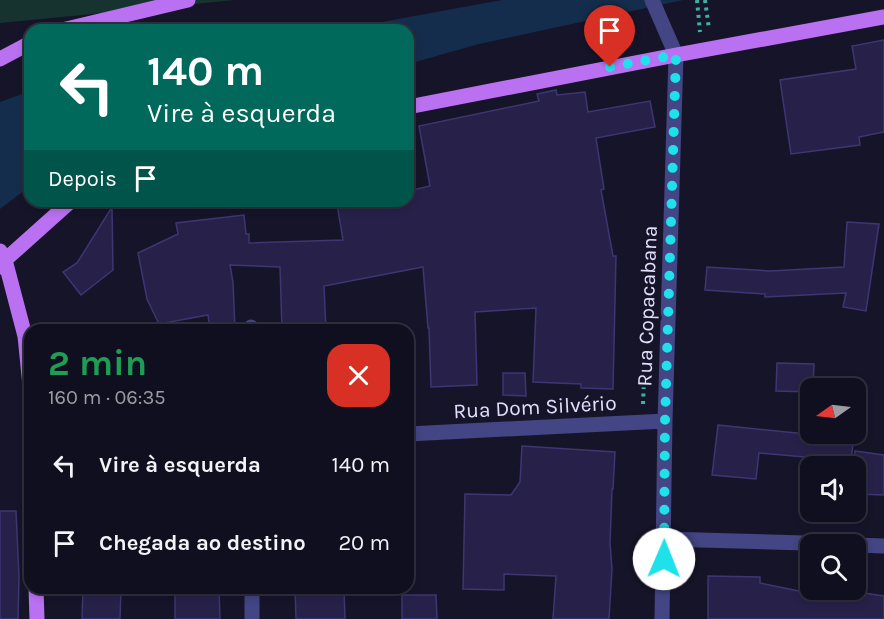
<!DOCTYPE html>
<html lang="pt">
<head>
<meta charset="utf-8">
<style>
  :root { --surface:#100f1f; --page:#1e1d2c; --text:#f1f3f6; --muted:#9c9ca4; --line:#302f3d }
  body { margin:0; font-family:Karla,sans-serif; background:var(--page); color:var(--text); height:100vh; display:flex; flex-direction:column; font-size:22px; white-space:nowrap }
  * { box-sizing:border-box; margin:0 }
  p { font-size:20px; color:var(--muted) }
  .icon { flex:none; width:33px; height:33px; fill:none; stroke:currentColor; stroke-width:2; stroke-linecap:round; stroke-linejoin:round }
  .map { position:relative; flex:1; overflow:hidden }
  .drawer { position:absolute; left:24px; top:324px; width:390px; height:270px; display:flex; flex-direction:column; background:var(--surface); border-radius:18px; box-shadow:0 3px 9px #0003,0 0 0 2px var(--line) }
  .drawer>* { flex:none }
  .hud { position:absolute; left:24px; top:24px; width:390px; height:183px; border-radius:18px; box-shadow:0 3px 9px #0003,0 0 0 2px var(--line); background:#00695c; color:#fff; overflow:hidden }
  .needle { width:39px; rotate:256deg }
  .fabs { position:absolute; left:800px; top:378px; display:grid; gap:12px }
  .fabs a { display:grid; place-items:center; width:66px; height:66px; border-radius:12px; background:var(--surface); box-shadow:0 3px 9px #0003,0 0 0 2px var(--line); font-size:30px }
  .pin { position:absolute; display:grid; place-items:center; width:51px; height:51px; color:#fff; margin:-62px -26px; border-radius:50% 50% 50% 0; rotate:-45deg; box-shadow:0 0 6px #0007 }
  .pin .icon { rotate:45deg }
  .me { position:absolute; width:66px; margin:-33px; rotate:1deg; stroke-linejoin:round; filter:drop-shadow(0 0 4px #0008) }
  .turn { display:flex; align-items:center; gap:21px; height:126px; padding:0 24px; font-size:27px }
  .turn .icon { width:78px; height:78px; stroke-width:2.5 }
  .turn b { display:block; font-size:42px; line-height:51px }
  .then { display:flex; align-items:center; height:57px; padding:0 24px; background:#0003; gap:12px; font-size:22px }
  .round { display:grid; place-items:center; flex:none; width:63px; height:63px; border-radius:18px; background:var(--page) }
  .overview { display:flex; align-items:center; justify-content:space-between; height:102px; padding:0 24px }
  h1 { font-size:36px; font-weight:700; line-height:45px; color:#1e9e55 }
  ul { padding:0; list-style:none }
  li { display:flex; align-items:center; gap:18px; height:78px; padding:0 24px }
  li div { flex:1 }
  li b { display:block; font-size:22px }
  li em { font-style:normal }
  .map>svg:first-child { display:block }
  .green { fill:#173330 }
  .water { fill:#152d4c }
  .building { fill:#272149; stroke:#3e3672; stroke-width:1.5 }
  .lines { fill:none; stroke-linecap:round; stroke-linejoin:round }
  .path { stroke:#3db2a4; stroke-width:4; stroke-dasharray:3 4.5; stroke-linecap:butt }
  .minor { stroke:#434584; stroke-width:15 }
  .major { stroke:#ba71f1; stroke-width:15 }
  .route { stroke:#1ee1e9; stroke-width:10; stroke-dasharray:0 18 }
  .labels { text-anchor:middle; stroke-width:6; stroke-linejoin:round; paint-order:stroke }
  .street-label { font-size:21px; fill:#e1dffc; stroke:#161429 }
</style>
</head>
<body>
<div class="map">
<svg width="884" height="619" viewBox="0 0 884 619">
  <rect width="100%" height="100%" fill="#161429"/>
  <!-- green -->
  <path class="green" d="M0 0H235L0 23Z"/>
  <!-- water -->
  <path class="water" d="M502 0H683L479 44 408 64V30H338Z
    M30 91V186L0 209V102Z"/>
  <!-- building -->
  <path class="building" d="M884 40V132L859 137 860 145 791 154 780 80 856 69 852 46Z
    M556 90 557 95 585 92 588 112 650 101 655 127 596 138 604 189 601 190 613 256H616L613 389 581 388V384L533 382 536 308 475 312 477 385 431 387 429 328H428L423 267 324 286 326 330H282L280 267 230 265 233 282 235 330H210L208 315 159 324 147 299 138 253 178 234 176 223 244 215 246 234H249V243L343 240 337 204 351 201H408V191L430 186 419 126 539 101 537 94Z
    M112 207 113 270 81 295 63 272 77 263Z
    M847 222 879 224 866 311 843 307 846 293 765 297V294L705 290 707 267 770 271 844 267Z
    M777 363 814 364 813 388H810V392L776 391Z
    M503 373H525L526 396 503 395Z
    M718 425 807 434H854L851 461 759 453 756 479 712 475Z
    M522 446 615 452 613 489H612L610 543 612 569 609 619H553L556 576 504 574V590L463 589 465 494 511 495 520 482Z
    M855 451 884 455V495L855 494Z
    M0 511H16L19 577 18 619H0Z
    M708 576 760 577V583L814 594V590L850 596 851 591 884 596V619H708Z
    M83 588H121L120 619H82Z
    M175 588H219L220 619H175Z
    M295 588H344L345 619H296Z
    M402 595H436L437 619H402Z"/>
  <g class="lines">
    <!-- path -->
    <path class="path" d="M697 0 700 32
      M705 0 709 29
      M643 404 644 379"/>
    <!-- minor -->
    <path class="minor" d="M652 0 676 55 665 421 662 619
      M251 330V327
      M408 434 665 421
      M664 539 839 544
      M855 545 884 546
      M252 588V619"/>
    <!-- major -->
    <path class="major" d="M62 30 188 0
      M0 59 30 43
      M408 107 676 55 884 17
      M0 251 5 260 25 336 30 386
      M0 267 5 260 71 201
      M36 588 37 619"/>
  </g>
  <g class="lines">
    <!-- route -->
    <path class="route" d="M610 67 676 55 665 421 664 559"/>
  </g>
  <g class="labels">
    <!-- street labels -->
    <g class="street-label">
      <text transform="translate(647 306) rotate(-88)" y="7">Rua Copacabana</text>
      <text transform="translate(535 407) rotate(-3)" y="7">Rua Dom Silvério</text>
    </g>
  </g>
</svg>
<div class="fabs">
<a><svg class="needle" viewBox="-14 -14 28 28"><path d="M0-13l5 13h-10z" fill="#e53935"/><path d="M0 13l5-13h-10z" fill="#9c9ca4"/></svg></a>
<a><svg class="icon" aria-label="sound" viewBox="0 0 24 24"><path d="M4 9h4l5-4v14l-5-4H4zM17 9q2 3 0 6"/></svg></a>
<a><svg class="icon" aria-label="search" viewBox="0 0 24 24"><circle cx="10" cy="10" r="6"/><path d="M15 15l6 6"/></svg></a>
</div>
<div class="pin" style="left:610px;top:67px;background:#d93025"><svg class="icon" aria-label="arrive" viewBox="0 0 24 24"><path d="M6 21V4h12l-3 4 3 4H6"/></svg></div>
<svg class="me" style="left:664px;top:559px" viewBox="-20 -20 40 40"><circle r="19" fill="#fff"/><path d="M0-13L10 11 0 6-10 11z" fill="#1ee1e9"/></svg>
<div class="hud">
<div class="turn"><svg class="icon" aria-label="left" viewBox="0 0 24 24"><path d="M17 20v-9H6M10 6l-5 5 5 5"/></svg><div><b>140 m</b>Vire à esquerda</div></div>
<div class="then">Depois<svg class="icon" aria-label="arrive" viewBox="0 0 24 24"><path d="M6 21V4h12l-3 4 3 4H6"/></svg></div>
</div>
<section class="drawer">
<div class="overview"><div><h1>2 min</h1><p>160 m · 06:35</p></div><a class="round" style="background:#d93025;color:#fff"><svg class="icon" aria-label="close" viewBox="0 0 24 24"><path d="M6 6l12 12M18 6L6 18"/></svg></a></div>
<ul>
<li><svg class="icon" aria-label="left" viewBox="0 0 24 24"><path d="M17 20v-9H6M10 6l-5 5 5 5"/></svg><div><b>Vire à esquerda</b></div><em>140 m</em></li>
<li><svg class="icon" aria-label="arrive" viewBox="0 0 24 24"><path d="M6 21V4h12l-3 4 3 4H6"/></svg><div><b>Chegada ao destino</b></div><em>20 m</em></li>
</ul>
</section>
</div>
</body>
</html>
